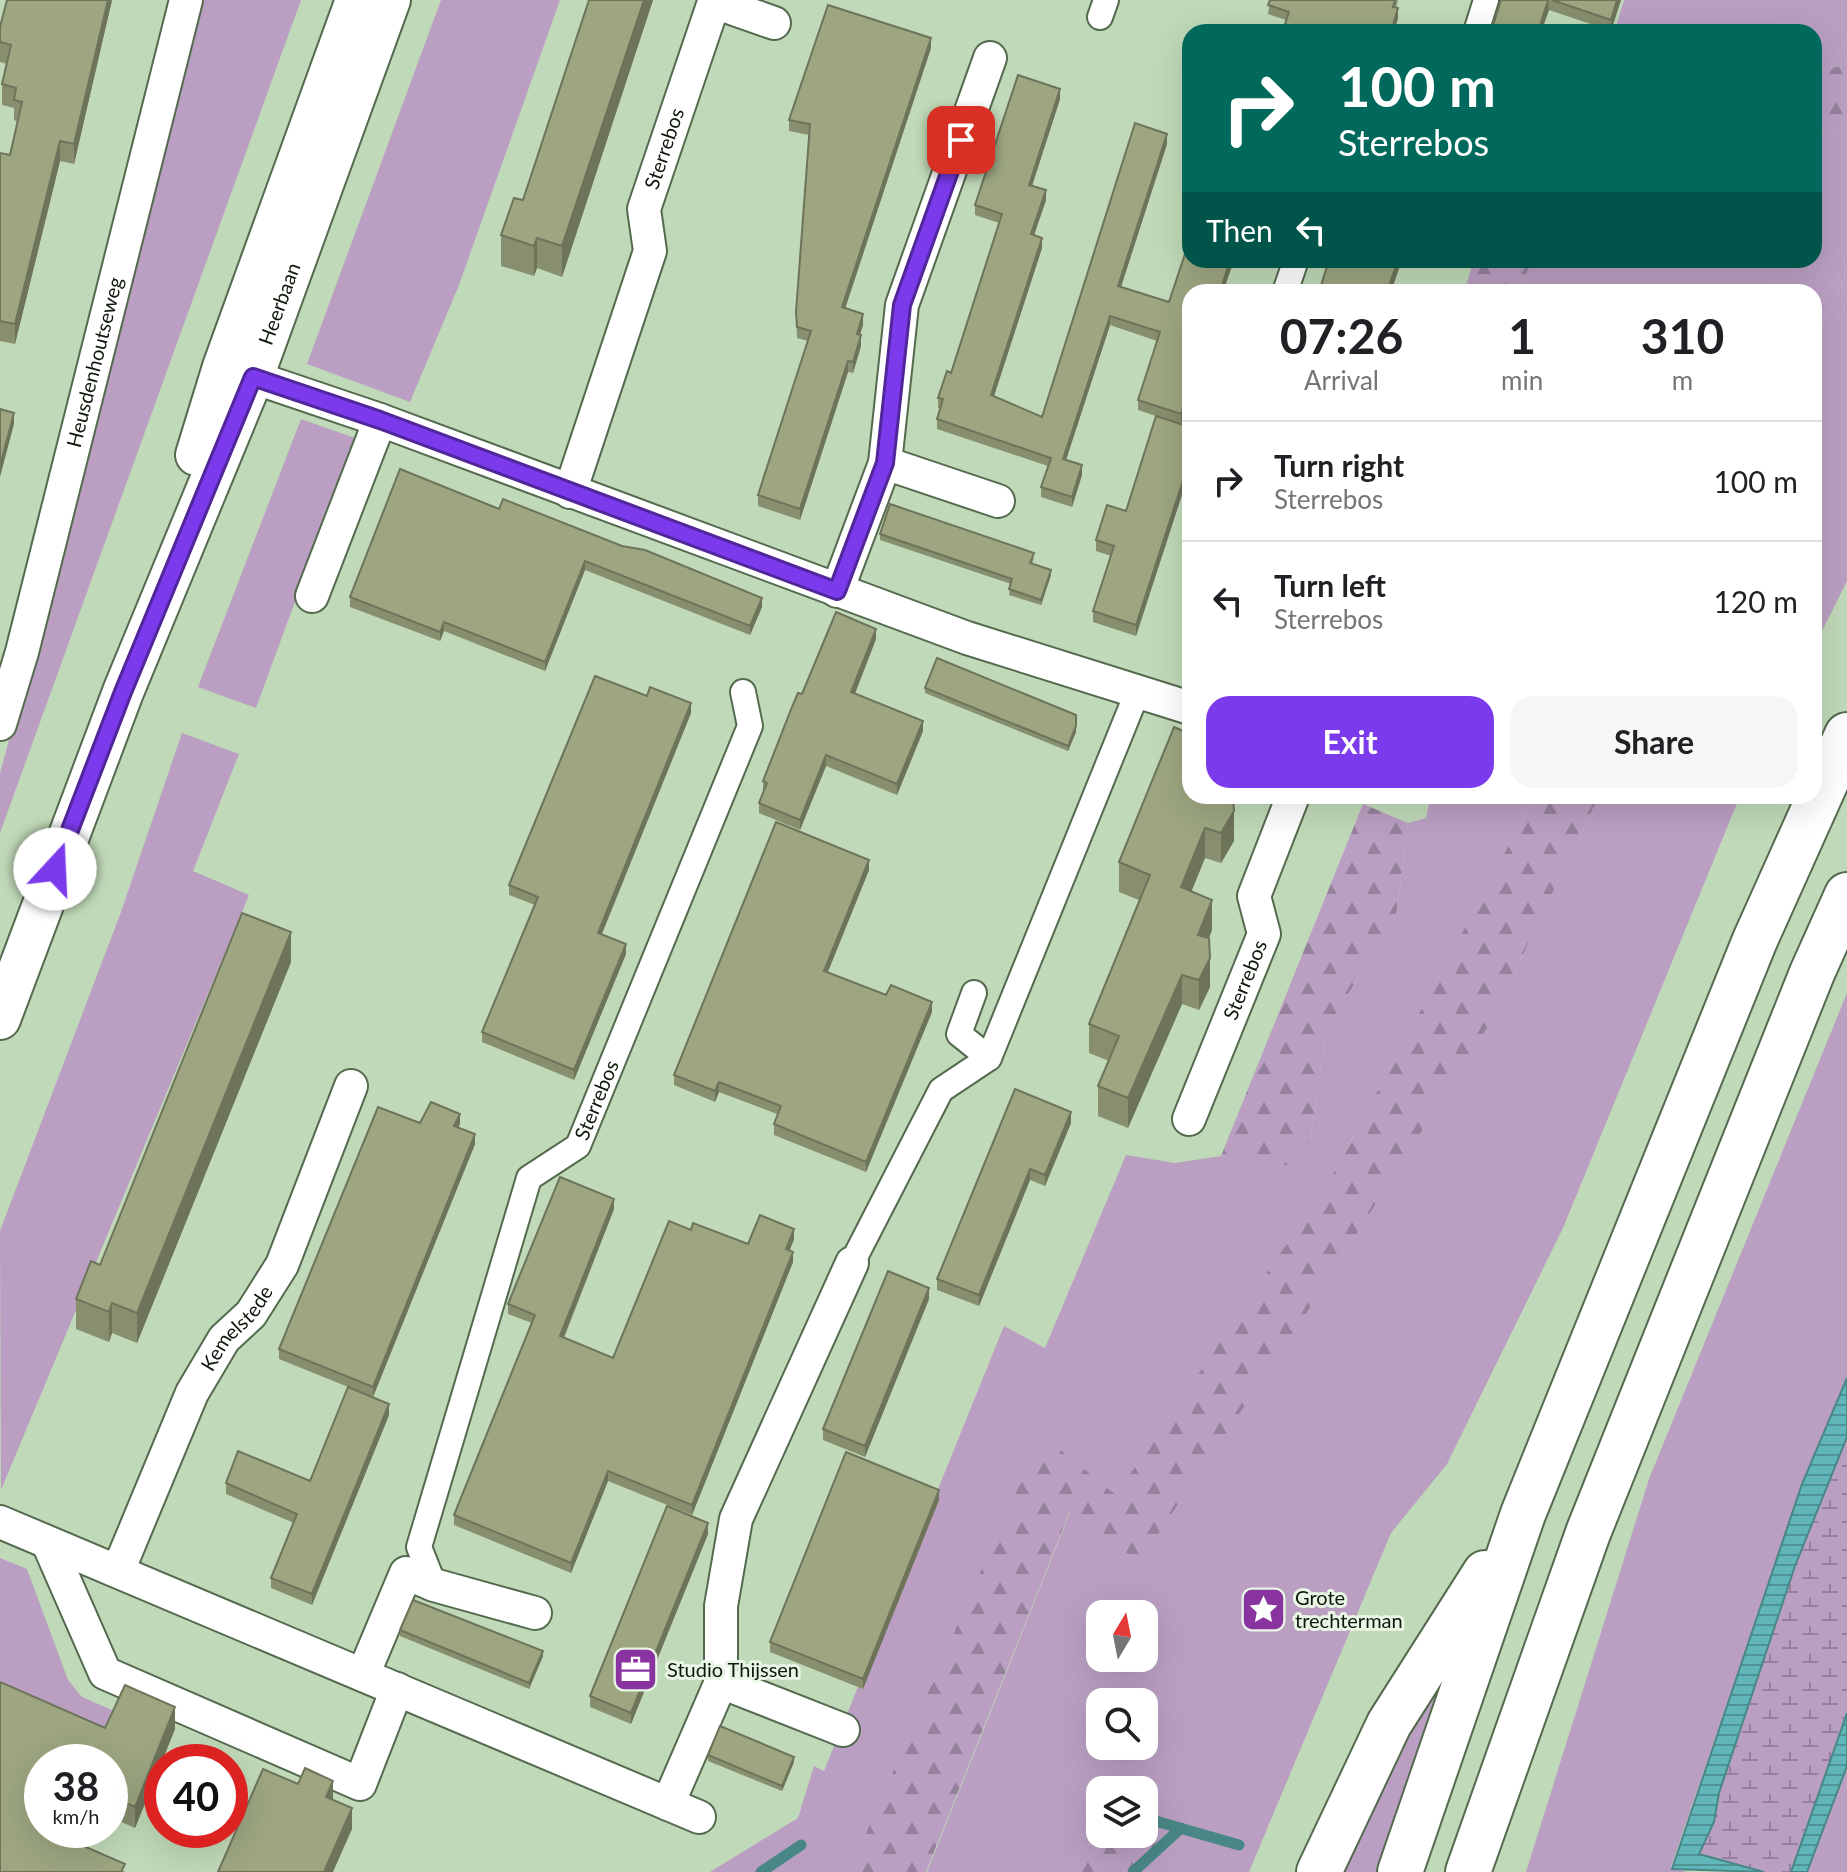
<!DOCTYPE html>
<html lang="en">
<head>
<meta charset="utf-8">
<style>
  :root { --surface:#fff; --page:#f6f6f6; --text:#202124; --muted:#757577; --line:#e0e0e0; --accent:#7c3aed }
  body { margin:0; font-family:Lato,sans-serif; background:var(--page); color:var(--text); height:100vh; display:flex; flex-direction:column; font-size:30px; white-space:nowrap }
  * { box-sizing:border-box; margin:0 }
  p { font-size:26px; color:var(--muted) }
  .icon { flex:none; width:44px; height:44px; fill:none; stroke:currentColor; stroke-width:2; stroke-linecap:round; stroke-linejoin:round }
  .map { position:relative; flex:1; overflow:hidden }
  .panel { position:absolute; left:1182px; top:284px; width:640px; height:520px; display:flex; flex-direction:column; background:var(--surface); border-radius:24px; box-shadow:0 8px 32px #0002 }
  .panel>* { flex:none }
  .hud { position:absolute; left:1182px; top:24px; width:640px; height:244px; border-radius:24px; box-shadow:0 8px 32px #0002; background:#00695c; color:#fff; overflow:hidden }
  .needle { width:52px; rotate:10deg }
  .tools { position:absolute; left:1086px; top:1600px; display:grid; gap:16px }
  .tools a { display:grid; place-items:center; width:72px; height:72px; border-radius:16px; background:var(--surface); box-shadow:0 8px 32px #0002; font-size:40px }
  .speed { position:absolute; left:24px; top:1744px; display:flex; gap:16px; font-size:40px; font-weight:700; text-align:center }
  .speed>* { display:grid; place-content:center; width:104px; height:104px; border-radius:50%; background:var(--surface); box-shadow:0 8px 32px #0002; line-height:1 }
  .speed small { font-size:20px; font-weight:400 }
  .speed .limit { border:12px solid #d22; background:#fff; color:#111 }
  .pin { position:absolute; display:grid; place-items:center; width:68px; height:68px; color:#fff; margin:-34px; border-radius:16px; box-shadow:0 4px 12px #0006 }
  .me { position:absolute; width:88px; margin:-44px; rotate:20deg; stroke-linejoin:round; filter:drop-shadow(0 0 6px #0008) }
  .turn { display:flex; align-items:center; gap:28px; height:168px; padding:0 24px; font-size:36px }
  .turn .icon { width:104px; height:104px; stroke-width:2.5 }
  .turn b { display:block; font-size:56px; line-height:68px }
  .then { display:flex; align-items:center; height:76px; padding:0 24px; background:#0003; gap:16px; font-size:30px }
  .eta { display:flex; justify-content:space-evenly; align-items:center; height:136px; text-align:center }
  .eta b { font-size:48px; font-weight:700; line-height:56px }
  .action { display:flex; gap:16px; margin-top:auto; padding:16px 24px }
  .action a { flex:1; height:92px; border-radius:24px; background:var(--accent); color:#fff; font-size:32px; font-weight:700; line-height:92px; text-align:center }
  .action a+a { background:var(--page); color:var(--text) }
  ul { padding:0; list-style:none }
  li { display:flex; align-items:center; gap:24px; height:120px; padding:0 24px; border-top:2px solid var(--line) }
  li div { flex:1 }
  li b { display:block; font-size:30px }
  li em { font-style:normal }
  .map>svg:first-child { display:block }
  .grass { fill:#ba9fc2; fill-rule:evenodd }
  .forest { fill:url(#forest-firs) }
  .wetland { fill:url(#wetland-marsh) }
  .water { fill:url(#water-rules); stroke:#488785; stroke-width:2 }
  .lines { fill:none; stroke-linecap:round; stroke-linejoin:round }
  .stream { stroke:#488785; stroke-width:11 }
  .pedestrian-casing { stroke:#546a4e; stroke-width:28 }
  .minor-casing { stroke:#546a4e; stroke-width:36 }
  .tertiary-casing { stroke:#546a4e; stroke-width:44 }
  .motorway-casing { stroke:#546a4e; stroke-width:48 }
  .pedestrian { stroke:#fff; stroke-width:24 }
  .minor { stroke:#fff; stroke-width:32 }
  .tertiary { stroke:#fff; stroke-width:40 }
  .motorway { stroke:#fff; stroke-width:44 }
  .wall { fill:#878f6f }
  .shaded-wall { fill:#6e745a }
  .building { fill:#9da681; stroke:#6e745a; stroke-width:2 }
  .route-casing { stroke:#51269a; stroke-width:20 }
  .route { stroke:#7c3aed; stroke-width:14 }
  .labels { text-anchor:middle; stroke-width:6; stroke-linejoin:round; paint-order:stroke }
  .street-label { font-size:20px; fill:#0f180c; stroke:#e9f6e5 }
  .poi-label { font-size:20px; fill:#0f180c; stroke:#e9f6e5; text-anchor:start }
</style>
</head>
<body>
<div class="map">
<svg width="1847" height="1872" viewBox="0 0 1847 1872">
  <defs>
    <pattern id="forest-firs" width="22" height="20" patternUnits="userSpaceOnUse" patternTransform="scale(2)"><rect width="22" height="20" fill="#ba9fc2"/><path d="M5 1l3.5 6h-7zM16 11l3.5 6h-7z" fill="#96819c"/></pattern>
    <pattern id="wetland-marsh" width="20" height="14" patternUnits="userSpaceOnUse" patternTransform="scale(2)"><rect width="20" height="14" fill="#ba9fc2"/><path d="M1 5h8M5 5V1M11 12h8M15 12V8" fill="none" stroke="#96819c"/></pattern>
    <pattern id="water-rules" width="6" height="5" patternUnits="userSpaceOnUse" patternTransform="scale(2)"><rect width="6" height="5" fill="#61b6b9"/><path d="M0 2.5h6" fill="none" stroke="#4e9395"/></pattern>
  </defs>
  <rect width="100%" height="100%" fill="#c0d9b8"/>
  <!-- grass -->
  <path class="grass" d="M194 0H301L0 833V773L45 608Z
    M441 0H560L459 285 410 402 307 364Z
    M1624 0H1847V63L1814 75V32H1614Z
    M1847 127V267L1814 306V292H1521L1531 260H1814V137Z
    M1847 271V581L1814 647V341Z
    M301 419 355 438 256 708 198 687Z
    M182 733 239 754 193 871 249 895 1 1490 0 1231 121 912Z
    M1431 796H1535L1330 1180 1116 1496 1041 1435 849 1872H710L798 1818 814 1766 824 1771 1004 1326 1045 1348 1126 1155 1175 1163 1221 1156 1270 1171 1310 1140 1327 1028 1396 917 1408 823 1426 818Z
    M1599 796H1740L1563 1228 1447 1464 1391 1533 1249 1872H1124L1182 1839 1081 1845 1070 1872H927L1071 1510 1139 1561 1294 1333 1489 1025ZM1100 1614H1144V1658H1100ZM1100 1702H1144V1746H1100ZM1100 1790H1144V1834H1100Z
    M1847 993V1378L1802 1484 1671 1867 1687 1872H1526L1649 1479Z
    M0 1558 27 1569 68 1680 82 1697 112 1710 89 1762 0 1697Z
    M1452 1649 1377 1872H1326Z
    M1847 1766V1872H1807Z"/>
  <!-- forest -->
  <path class="forest" d="M1847 63V127L1814 137V75Z
    M1474 260H1531L1521 292H1464Z
    M1847 267V271L1814 341V306Z
    M1535 796H1599L1489 1025 1294 1333 1139 1562 1070 1511 926 1872H849L1041 1434 1116 1495 1330 1180Z
    M1363 804 1408 823 1396 917 1327 1028 1310 1140 1295 1162 1270 1171 1221 1156Z
    M1184 1838 1124 1872H1070L1081 1845Z"/>
  <!-- wetland -->
  <path class="wetland" d="M1847 1437V1713L1791 1872H1764L1702 1856 1700 1849 1714 1822 1719 1793 1795 1566Z"/>
  <!-- water -->
  <path class="water" d="M1847 1378V1437L1795 1566 1719 1793 1714 1822 1699 1854 1764 1872 1672 1869 1802 1484Z
    M1847 1713V1766L1807 1872H1791Z"/>
  <g class="lines">
    <!-- stream -->
    <path class="stream" d="M1145 1818 1239 1845
      M761 1872 801 1845
      M1133 1872 1181 1828"/>
    <defs>
      <g id="pedestrian">
        <path d="M1100 17 1106 0"/>
        <path d="M1476 32 1486 0"/>
        <path d="M1285 292 1296 260"/>
        <path d="M974 993 959 1034 989 1058"/>
        <path d="M852 1263 941 1090 989 1058 1137 693"/>
        <path id="s1" d="M434 1585 419 1547 529 1178 578 1146 750 726 743 692"/>
      </g>
      <g id="minor">
        <path d="M232 370 380 420 967 638 1190 708"/>
        <path d="M885 463 998 501"/>
        <path id="s2" d="M570 492 650 251 644 209 714 2 774 23"/>
        <path d="M837 591 885 463 902 305 990 58"/>
        <path d="M312 596 380 420"/>
        <path id="s3" d="M0 724 22 652 186 0"/>
        <path id="s4" d="M1189 1119 1264 934 1254 896 1293 796"/>
        <path d="M0 1522 699 1817"/>
        <path d="M48 1543 105 1673 360 1784 397 1689"/>
        <path id="s5" d="M118 1571 192 1393 224 1339 251 1314 282 1265 351 1086"/>
        <path d="M363 1675 406 1573 434 1585 535 1613"/>
        <path d="M721 1682 843 1730"/>
        <path d="M668 1804 721 1682V1606L736 1519 852 1263"/>
      </g>
      <g id="tertiary">
        <path d="M196 455 223 367 356 0"/>
        <path id="s6" d="M0 1019 123 692 253 377 390 0"/>
      </g>
      <path id="motorway" d="M1319 1872 1389 1724 1485 1573
        M1400 1872 1523 1514 1755 940 1847 735
        M1468 1872 1588 1533 1812 973 1847 895"/>
    </defs>
    <!-- pedestrian casing -->
    <use href="#pedestrian" class="pedestrian-casing"/>
    <!-- minor casing -->
    <use href="#minor" class="minor-casing"/>
    <!-- tertiary casing -->
    <use href="#tertiary" class="tertiary-casing"/>
    <!-- motorway casing -->
    <use href="#motorway" class="motorway-casing"/>
    <!-- pedestrian -->
    <use href="#pedestrian" class="pedestrian"/>
    <!-- minor -->
    <use href="#minor" class="minor"/>
    <!-- tertiary -->
    <use href="#tertiary" class="tertiary"/>
    <!-- motorway -->
    <use href="#motorway" class="motorway"/>
  </g>
  <!-- wall -->
  <path class="wall" d="M112 0 74 164 60 161 15 344 0 341V153L10 155 18 122 14 120V108L2 105V84L7 64 0 62V27Z
    M589 0H653L562 277 537 268 534 276 501 266V235L523 200Z
    M1270 0H1398L1396 8 1398 18 1394 32H1285L1286 20 1268 14Z
    M1501 0H1621L1611 31 1549 10 1541 32H1491Z
    M931 48 845 308 863 325 860 335 861 346 853 373 848 372 800 520 758 506V495L808 341 797 338 796 312 809 135 789 131V120Z
    M1060 99 1032 186 1046 200 1034 235 1042 248 994 396 1042 417 1167 144 1121 287 1169 302 1190 260H1234L1223 292H1190V394L1181 424 1190 427V470L1136 636 1093 622V611L1111 556 1096 551V540L1126 511 1156 416 1138 410V400L1157 341 1110 325 1066 460 1082 475 1072 507 1041 497V487L1048 466 937 429V419L940 408H938V398L951 373 999 223 975 215V205Z
    M499 509 762 607 750 635 585 570 545 671 444 631 440 641 350 607V597Z
    M880 534 1034 558 1032 564 1051 575 1041 605 1009 595 1011 584 880 540Z
    M876 639 855 694 923 731 897 795 826 766 800 830 759 813V803L763 792V781L802 694Z
    M925 688 1076 732 1068 751 925 693Z
    M691 713 602 934 626 954 574 1080 482 1042V1032L535 905 509 895V885Z
    M1190 734 1234 841 1221 863 1205 858 1191 892 1212 930 1209 938 1210 987 1199 1010 1182 1004 1128 1128 1098 1116V1086L1109 1061 1089 1053V1024L1139 900 1119 892V862Z
    M869 870 828 972 932 1012 866 1172 774 1135V1124L777 1114 719 1092 715 1102 674 1085V1075Z
    M291 962 137 1343 112 1333 109 1342 76 1329V1299L100 1265Z
    M1015 1089 1071 1123 1045 1186 1030 1180 979 1306 937 1290V1279Z
    M420 1123 460 1124 458 1127 475 1144 373 1397 279 1359V1349Z
    M614 1209 564 1338 613 1358 691 1230 748 1244 794 1239 790 1250 793 1262 692 1515 608 1481 571 1573 454 1525V1515L532 1323 508 1314V1304Z
    M929 1299 865 1457 823 1440V1429Z
    M389 1415 312 1605 271 1588V1578L294 1523 226 1494V1483L310 1481Z
    M939 1500 863 1689 770 1652V1642Z
    M708 1534 631 1724 590 1707V1696Z
    M400 1630 543 1656 529 1689 400 1636Z
    M105 1728 175 1729 135 1828 110 1817V1762L42 1830H77L73 1841 125 1872H0Z
    M708 1755 794 1762 782 1791 708 1761Z"/>
  <!-- shaded-wall -->
  <path class="shaded-wall" d="M108 0H112L74 164V144Z
    M644 0H653L562 277V246Z
    M1548 0 1549 10 1541 32H1538Z
    M1617 0H1621L1611 31V20Z
    M1398 8V18L1394 32H1391Z
    M931 38V48L842 318V307Z
    M1060 89V99L1029 195V185Z
    M1167 134V144L1118 296V286Z
    M60 141V161L15 344V324Z
    M1046 190V200L1031 244V234Z
    M537 238V268L534 276V246Z
    M1042 238V248L991 405V395Z
    M1230 260H1234L1223 292H1220Z
    M1398 260H1402L1391 292H1387Z
    M863 314V325L857 344V334Z
    M1110 316V325L1063 469V459Z
    M861 335V346L853 373V362Z
    M848 361V372L800 520V509Z
    M1190 385V394L1181 424V414Z
    M14 413V424L0 477V466Z
    M1190 459V470L1136 636V625Z
    M1082 465V475L1072 507V497Z
    M585 561V570L545 671V662Z
    M1051 570V575L1041 605V600Z
    M762 598V607L750 635V626Z
    M444 622V631L440 641V632Z
    M876 629V639L851 703V692Z
    M691 703V713L598 943V933Z
    M923 721V731L897 795V784Z
    M1076 726V732L1068 751V746Z
    M826 755V766L800 830V820Z
    M1234 811V841L1221 863V833Z
    M1205 828V858L1181 917V887Z
    M869 860V870L824 981V971Z
    M1212 900V930L1198 964V935Z
    M291 932V962L137 1343V1313Z
    M626 944V954L574 1080V1070Z
    M1210 958V987L1199 1010V980Z
    M1182 975V1004L1128 1128V1098Z
    M932 1002V1012L866 1172V1162Z
    M719 1082V1092L715 1102V1091Z
    M1071 1112V1123L1045 1186V1175Z
    M460 1114V1124L454 1136V1126Z
    M475 1134V1144L373 1397V1387Z
    M1030 1169V1180L979 1306V1295Z
    M614 1199V1209L560 1346V1336Z
    M794 1229V1239L786 1259V1249Z
    M793 1252V1262L692 1515V1505Z
    M929 1288V1299L865 1457V1446Z
    M112 1303V1333L109 1342V1312Z
    M389 1404V1415L312 1605V1594Z
    M608 1471V1481L571 1573V1563Z
    M939 1490V1500L863 1689V1679Z
    M708 1523V1534L631 1724V1713Z
    M543 1651V1656L529 1689V1683Z
    M175 1707V1729L135 1828V1807Z
    M794 1757V1762L782 1791V1786Z
    M333 1781V1802L326 1797Z
    M352 1808V1829L333 1872H324Z
    M68 1830H77L65 1859V1838Z"/>
  <!-- building -->
  <path class="building" d="M7 0H108L74 144 60 141 15 324 0 321V153L10 155 22 102 14 100 16 88 2 84 11 45 0 42V27Z
    M589 0H644L562 246 537 238 534 246 501 235 514 198 523 200Z
    M1270 0H1395L1393 7 1398 8 1391 32H1310L1285 24 1289 12 1268 5Z
    M1501 0H1548L1538 32H1491Z
    M1552 0H1617L1611 20Z
    M828 5 931 38 842 307 863 314 857 334 861 335 853 362 848 361 800 509 758 495 811 331 797 327 796 312 810 124 789 120Z
    M1018 75 1060 89 1029 185 1046 190 1031 234 1042 238 991 395 1042 417 1135 123 1167 134 1118 286 1169 302 1190 239V260H1230L1220 292H1190V385L1181 414 1138 400 1160 332 1110 316 1063 459 1082 465 1072 497 1041 487 1051 458 937 419 943 399 938 398 947 371 951 373 1002 214 975 205Z
    M1329 260H1398L1387 292H1319Z
    M0 409 14 413 0 466Z
    M1156 416 1190 427V459L1136 625 1093 611 1114 546 1096 540 1107 505 1126 511Z
    M400 469 499 509 503 499 622 546 645 550 762 598 750 626 585 561 545 662 444 622 440 632 350 597Z
    M890 504 1034 553 1030 563 1051 570 1041 600 1009 589 1012 579 880 534Z
    M836 612 876 629 851 692 923 721 897 784 826 755 800 820 759 803 767 783 763 781 792 707 798 693 802 694Z
    M937 658 1076 715V726L1068 746 925 688Z
    M595 676 647 696 650 687 691 703 598 933 626 944 574 1070 482 1032 538 897 509 885Z
    M1174 727 1190 734V796H1233L1234 811 1221 833 1205 828 1181 887 1212 900 1198 935 1209 938 1210 958 1199 980 1182 975 1128 1098 1098 1086 1119 1036 1089 1024 1150 875 1119 862Z
    M776 822 869 860 824 971 886 995 891 985 932 1002 866 1162 774 1124 781 1106 719 1082 715 1091 674 1075Z
    M242 913 291 932 137 1313 112 1303 109 1312 76 1299 91 1261 100 1265Z
    M1015 1089 1071 1112 1045 1175 1030 1169 979 1295 937 1279Z
    M431 1102 460 1114 454 1126 475 1134 373 1387 279 1349 378 1107 420 1123Z
    M560 1177 614 1199 560 1336 613 1358 669 1221 691 1230 693 1223 748 1244 760 1215 794 1229 786 1249 793 1252 692 1505 608 1471 571 1563 454 1515 535 1315 508 1304Z
    M888 1271 929 1288 865 1446 823 1429Z
    M348 1387 389 1404 312 1594 271 1578 297 1514 226 1483 238 1451 310 1481Z
    M846 1452 939 1490 863 1679 770 1642Z
    M667 1506 708 1523 631 1713 590 1696Z
    M413 1600 543 1651 529 1683 400 1630Z
    M0 1682 105 1728 125 1685 175 1707 135 1807 110 1796V1762H42V1830H68L65 1838 125 1864 121 1872H0Z
    M720 1726 794 1757 782 1786 708 1755Z
    M305 1768 333 1781 326 1797 352 1808 324 1872H218L263 1769 298 1784Z"/>
  <g class="lines">
    <defs>
      <path id="route" d="M55 869 123 692 253 377 380 420 837 591 885 463 902 305 961 140"/>
    </defs>
    <!-- route casing -->
    <use href="#route" class="route-casing"/>
    <!-- route -->
    <use href="#route" class="route"/>
  </g>
  <!-- icons -->
  <defs>
    <symbol id="sight-square" viewBox="-11 -11 22 22"><rect x="-9" y="-9" width="18" height="18" rx="4" fill="#8933a1" stroke="#e9f6e5"/><path d="M0-6L1.8-2.2L6-1.7L2.9 1.2L3.7 5.4L0 3.3L-3.7 5.4L-2.9 1.2L-6-1.7L-1.8-2.2Z" fill="#fff"/></symbol>
    <symbol id="office-square" viewBox="-11 -11 22 22"><rect x="-9" y="-9" width="18" height="18" rx="4" fill="#8933a1" stroke="#e9f6e5"/><path d="M-6-3h4V-5.5h4V-3h4V5H-6ZM-1-4.5V-3h2v-1.5ZM-6 0V1H6V0Z" fill="#fff"/></symbol>
  </defs>
  <g fill-rule="evenodd">
    <use href="#sight-square" x="1238" y="1584" width="51" height="51"/>
    <use href="#office-square" x="610" y="1644" width="51" height="51"/>
  </g>
  <g class="labels">
    <!-- street labels -->
    <g class="street-label">
      <text dy="7" stroke="none"><textPath href="#s2" startOffset="360">Sterrebos</textPath></text>
      <text dy="7" stroke="none"><textPath href="#s6" startOffset="768">Heerbaan</textPath></text>
      <text dy="7" stroke="none"><textPath href="#s3" startOffset="374">Heusdenhoutseweg</textPath></text>
      <text dy="7" stroke="none"><textPath href="#s4" startOffset="150">Sterrebos</textPath></text>
      <text dy="7" stroke="none"><textPath href="#s1" startOffset="534">Sterrebos</textPath></text>
      <text dy="7" stroke="none"><textPath href="#s5" startOffset="272">Kemelstede</textPath></text>
    </g>
    <!-- poi labels -->
    <g class="poi-label">
      <text x="1295" y="1605">Grote<tspan x="1295" dy="23">trechterman</tspan></text>
      <text x="667" y="1677">Studio Thijssen</text>
    </g>
  </g>
</svg>
<div class="tools">
<a><svg class="needle" viewBox="-14 -14 28 28"><path d="M0-13l5 13h-10z" fill="#e53935"/><path d="M0 13l5-13h-10z" fill="#757577"/></svg></a>
<a><svg class="icon" aria-label="search" viewBox="0 0 24 24"><circle cx="10" cy="10" r="6"/><path d="M15 15l6 6"/></svg></a>
<a><svg class="icon" aria-label="layers" viewBox="0 0 24 24"><path d="M12 4l9 5-9 5-9-5zM3 14l9 5 9-5"/></svg></a>
</div>
<div class="speed"><div>38<small>km/h</small></div><div class="limit">40</div></div>
<div class="pin" style="left:961px;top:140px;background:#d93025"><svg class="icon" aria-label="arrive" viewBox="0 0 24 24"><path d="M6 21V4h12l-3 4 3 4H6"/></svg></div>
<svg class="me" style="left:55px;top:869px" viewBox="-20 -20 40 40"><circle r="19" fill="#fff"/><path d="M0-13L10 11 0 6-10 11z" fill="#7c3aed"/></svg>
<div class="hud">
<div class="turn"><svg class="icon" aria-label="right" viewBox="0 0 24 24"><path d="M7 20v-9h11M14 6l5 5-5 5"/></svg><div><b>100 m</b>Sterrebos</div></div>
<div class="then">Then<svg class="icon" aria-label="left" viewBox="0 0 24 24"><path d="M17 20v-9H6M10 6l-5 5 5 5"/></svg></div>
</div>
<section class="panel">
<div class="eta">
<div><b>07:26</b><p>Arrival</p></div>
<div><b>1</b><p>min</p></div>
<div><b>310</b><p>m</p></div>
</div>
<ul>
<li><svg class="icon" aria-label="right" viewBox="0 0 24 24"><path d="M7 20v-9h11M14 6l5 5-5 5"/></svg><div><b>Turn right</b><p>Sterrebos</p></div><em>100 m</em></li>
<li><svg class="icon" aria-label="left" viewBox="0 0 24 24"><path d="M17 20v-9H6M10 6l-5 5 5 5"/></svg><div><b>Turn left</b><p>Sterrebos</p></div><em>120 m</em></li>
</ul>
<div class="action"><a>Exit</a><a>Share</a></div>
</section>
</div>
</body>
</html>
